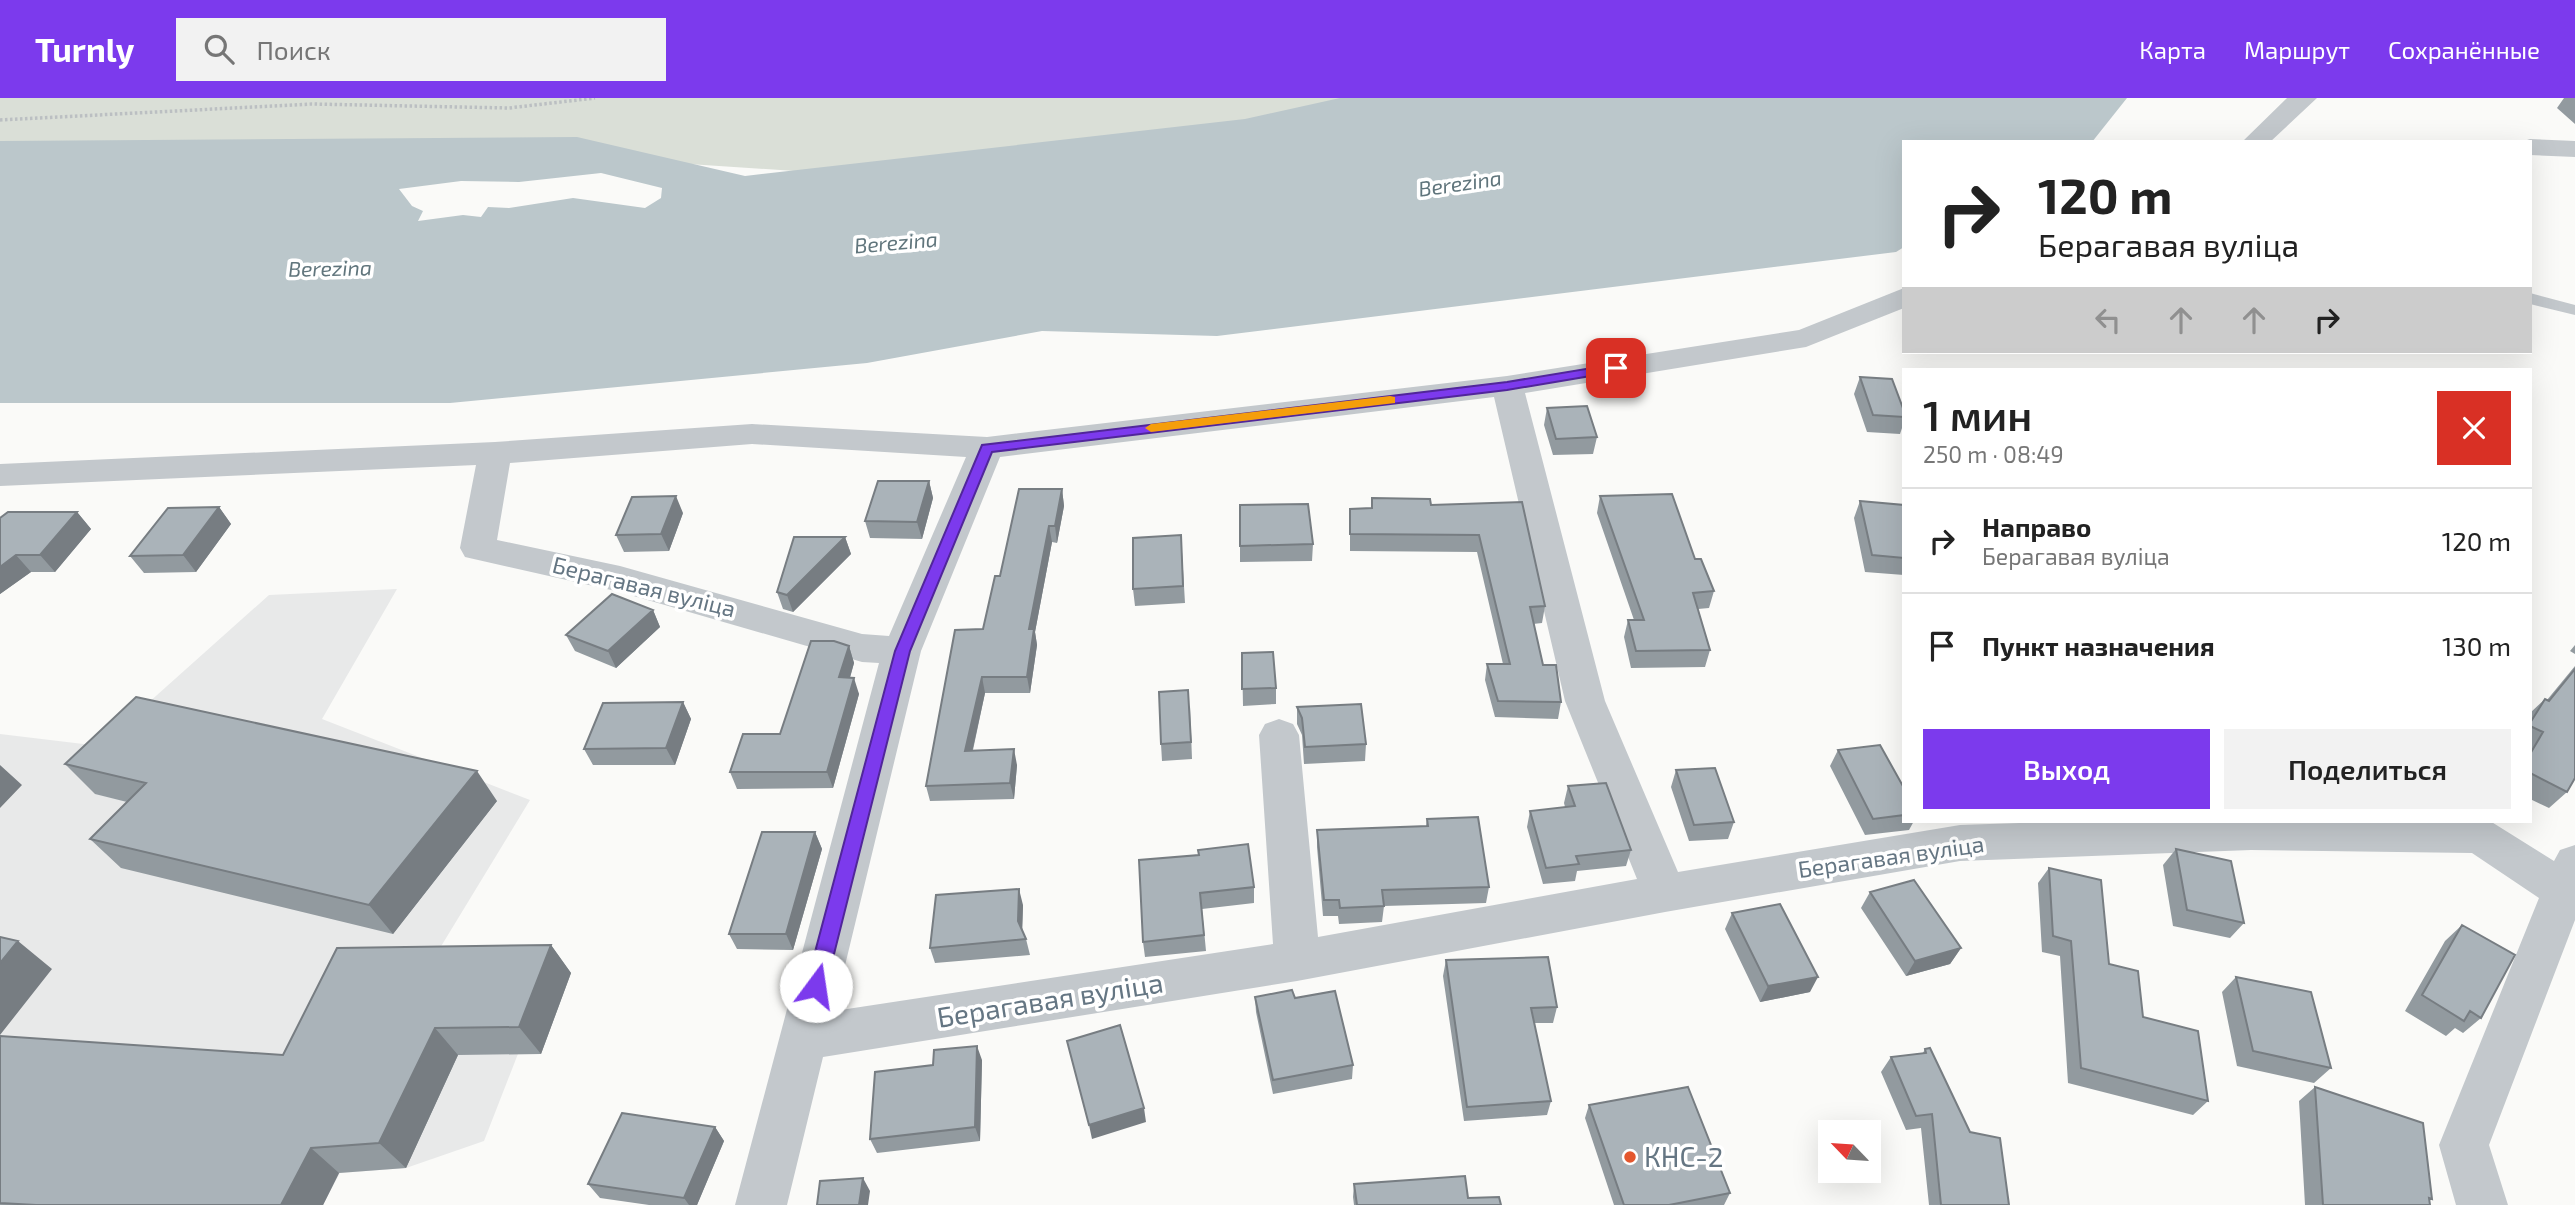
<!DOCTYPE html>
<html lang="ru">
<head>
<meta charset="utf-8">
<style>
  :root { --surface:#fff; --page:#f2f2f2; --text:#222; --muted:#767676; --line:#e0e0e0; --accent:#7c3aed }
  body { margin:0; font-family:"Exo 2",sans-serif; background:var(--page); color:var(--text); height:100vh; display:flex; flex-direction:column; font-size:26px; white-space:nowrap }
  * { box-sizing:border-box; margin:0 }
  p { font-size:23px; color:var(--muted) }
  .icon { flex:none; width:38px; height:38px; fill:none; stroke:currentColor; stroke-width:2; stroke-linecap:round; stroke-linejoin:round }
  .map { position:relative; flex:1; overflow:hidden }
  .side { position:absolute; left:1902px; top:270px; width:630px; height:455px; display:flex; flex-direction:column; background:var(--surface); border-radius:0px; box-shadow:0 7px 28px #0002 }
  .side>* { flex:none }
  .guide { position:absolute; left:1902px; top:42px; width:630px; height:214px; border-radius:0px; box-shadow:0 7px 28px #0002; background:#fff; color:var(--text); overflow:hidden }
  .needle { width:46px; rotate:295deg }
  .tools { position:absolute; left:1818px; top:1022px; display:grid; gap:14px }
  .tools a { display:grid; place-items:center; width:63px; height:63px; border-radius:0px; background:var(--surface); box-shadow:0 7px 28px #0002; font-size:35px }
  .pin { position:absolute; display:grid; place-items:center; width:60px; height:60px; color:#fff; margin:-30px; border-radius:14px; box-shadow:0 4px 10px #0006 }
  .me { position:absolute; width:77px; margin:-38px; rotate:14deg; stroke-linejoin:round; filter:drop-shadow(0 0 5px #0008) }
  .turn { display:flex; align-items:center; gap:24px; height:147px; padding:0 21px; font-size:32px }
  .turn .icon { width:91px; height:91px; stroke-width:2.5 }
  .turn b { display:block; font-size:49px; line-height:60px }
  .lanes { display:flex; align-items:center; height:66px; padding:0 21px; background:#0003; justify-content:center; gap:35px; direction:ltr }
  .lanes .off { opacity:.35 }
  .round { display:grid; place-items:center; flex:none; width:74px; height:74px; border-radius:0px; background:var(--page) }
  .headline { display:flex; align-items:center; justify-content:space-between; height:119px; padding:0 21px }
  h1 { font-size:42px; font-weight:600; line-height:52px }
  .cta { display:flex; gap:14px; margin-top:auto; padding:14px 21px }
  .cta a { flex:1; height:80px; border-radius:0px; background:var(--accent); color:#fff; font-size:28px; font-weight:600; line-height:80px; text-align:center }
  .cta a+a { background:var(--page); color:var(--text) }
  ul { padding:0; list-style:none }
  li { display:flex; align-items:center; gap:21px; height:105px; padding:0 21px; border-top:2px solid var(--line) }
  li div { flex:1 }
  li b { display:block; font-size:26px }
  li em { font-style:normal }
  header { display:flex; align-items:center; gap:42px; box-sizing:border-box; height:98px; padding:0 35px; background:var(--accent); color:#fff }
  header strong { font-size:33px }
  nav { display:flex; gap:38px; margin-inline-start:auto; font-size:24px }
  .search { width:490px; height:63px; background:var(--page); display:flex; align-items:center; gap:18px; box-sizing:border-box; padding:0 24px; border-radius:0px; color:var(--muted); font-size:26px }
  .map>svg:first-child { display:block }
  .built { fill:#e8e9e9 }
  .green { fill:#dadfd7 }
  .water { fill:#bbc7cb; fill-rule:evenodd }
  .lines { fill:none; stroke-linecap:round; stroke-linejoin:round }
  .path { stroke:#bbbfc2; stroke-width:3.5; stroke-dasharray:2.5 2.5; stroke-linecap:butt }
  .service { fill:#c3c8cc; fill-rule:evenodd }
  .minor { fill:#c3c8cc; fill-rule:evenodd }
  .wall { fill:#929a9f }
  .shaded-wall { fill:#777d82 }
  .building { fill:#aab3b9; stroke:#777d82; stroke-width:2 }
  .route { fill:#7c3aed; stroke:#51269a; stroke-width:2 }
  .slow { fill:#f59e0b }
  .poi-dot { fill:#e4572e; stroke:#fff; stroke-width:2.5 }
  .labels { text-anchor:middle; stroke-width:7; stroke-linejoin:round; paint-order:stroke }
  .far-water-label { font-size:21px; font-style:italic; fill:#60757c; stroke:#fff }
  .street-label { font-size:23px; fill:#657683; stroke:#fff }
  .near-street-label { font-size:28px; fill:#657683; stroke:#fff }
  .near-poi-label { font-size:28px; fill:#657683; stroke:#fff; text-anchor:start }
</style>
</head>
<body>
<header>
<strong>Turnly</strong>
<div class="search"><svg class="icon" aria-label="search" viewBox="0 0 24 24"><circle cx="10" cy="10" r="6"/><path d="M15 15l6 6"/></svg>Поиск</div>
<nav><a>Карта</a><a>Маршрут</a><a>Сохранённые</a></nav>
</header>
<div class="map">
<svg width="2575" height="1107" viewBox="0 0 2575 1107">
  <rect width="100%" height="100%" fill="#fafaf8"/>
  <!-- built -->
  <path class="built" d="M397 491 322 621 530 702 440 850 537 907 484 1043 406 1070 340 1075 323 1107H0V636L100 648 269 497Z"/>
  <!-- green -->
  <path class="green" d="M0 0H1380L1241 31 795 73 478 52 0 57Z"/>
  <!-- water -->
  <path class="water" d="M1340 0H2127L2092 44H1904V149L1896 154 1217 238 1042 233 867 265 450 305H0V43L577 39 745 78 1245 21ZM601 75 662 90 661 100 645 110 573 100 509 110 488 109 481 119 463 117 418 123 423 113 412 108 399 91 461 83 519 84Z"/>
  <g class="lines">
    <!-- path -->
    <path class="path" d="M0 22 312 6 509 10 595 0"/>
    <!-- service -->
    <path class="service" d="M2530 195 2575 207V217L2530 206Z"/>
    <!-- minor -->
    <path class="minor" d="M2287 0H2317L2270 44H2242Z
      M2530 41 2575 43V59L2530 57V44H2521Z
      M1904 190V210L1806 249 1525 295 1605 603 1678 774 1960 727 2080 723H2490L2554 763 2560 752 2575 747V822L2489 1047 2508 1107H2456L2439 1047 2539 800 2472 755 2251 752 1960 763 1665 814 1297 883 823 959 787 1107H735L879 565 862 564 620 494 465 459 460 450 476 367 0 388V366L495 344 752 326 987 339 1507 278 1799 232ZM1494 299 1565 603 1637 781 1318 839 1299 637 1293 626 1279 621 1265 626 1259 637 1273 846 834 913 921 553 1000 359ZM752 346 966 359 889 538 862 536 620 468 497 442 510 365Z"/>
  </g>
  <!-- wall -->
  <path class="wall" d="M2564 0H2575V26L2557 10Z
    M1860 279 1904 313V324L1900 336 1867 334 1854 296Z
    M1547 310 1597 339 1593 356 1553 357 1544 327Z
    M929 383 933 400 922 441 870 440 865 423Z
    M1062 391 1064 408 1057 445 1052 444 1035 534 1037 547 1030 595H985L973 652 1017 667 1014 701 930 703 926 688 983 531Z
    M1600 398 1695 461 1714 493 1709 510 1698 511 1710 552 1705 569 1631 570 1624 539 1628 522H1634L1597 415Z
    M1372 400 1431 407 1522 404 1545 508 1542 525 1533 526 1543 567 1561 604 1558 621 1495 619 1485 582 1487 566H1503L1477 454 1350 453V411L1371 410Z
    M1860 403 1904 407V477L1865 474 1854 420Z
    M219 409 231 426 196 474 144 475 130 458Z
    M77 414 91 431 55 474H31L0 496V420Z
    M683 415 669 453 624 454 616 437Z
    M1181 437 1185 505 1135 508 1133 491Z
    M845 439 851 456 793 514 783 511 777 494Z
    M1313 446 1312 463 1240 464V448Z
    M653 512 660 529 616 570 575 553 566 537Z
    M2575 547V556L2570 553Z
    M849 548 854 565 850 580 859 596 833 690 737 691 730 674 780 636Z
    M1242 555 1276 590V606L1243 608Z
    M2575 568V679L2567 694 2549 710 2530 701V615L2545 601 2547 602Z
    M683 604 691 621 675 667H593L584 651Z
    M1190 608 1192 661 1162 663 1161 646Z
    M1297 609 1366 646 1365 663 1304 666 1302 637 1297 626Z
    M1838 652 1904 690V723H1914L1909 732 1865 737 1830 668Z
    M65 666 497 703 393 836 121 770 90 741 127 704 95 696Z
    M1676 672 1734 724 1728 741 1689 743 1671 689Z
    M1568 688 1631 752 1626 768 1577 773 1575 783 1543 786 1527 729 1530 713 1565 709 1564 705Z
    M1427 721 1489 789 1486 805 1384 808 1382 824 1339 826 1338 818H1323L1317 749V732L1426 728Z
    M815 734 822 751 793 852 737 851 729 836Z
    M2176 751 2244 825 2230 840 2173 828 2163 767Z
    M1199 757 1254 789V805L1202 811 1206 853 1145 859 1143 844Z
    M2049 770 2143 919 2208 1003 2193 1017 2068 985 2060 858 2042 854 2038 785Z
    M1870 794 1961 850 1950 866 1906 878 1861 810Z
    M1023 807 1022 833 1026 841 1030 857 935 865 930 850Z
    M1732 815 1810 894 1760 904 1725 831Z
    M2462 827 2481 920 2463 935 2455 930 2446 938 2405 913 2445 843Z
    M551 847 571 875 541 956 458 957 406 1070 339 1075 323 1107H0V938L283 957Z
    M1446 862 1557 909 1553 925H1534L1551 1003 1547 1017 1464 1023 1443 878Z
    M2236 879 2331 970 2314 985 2237 968 2222 894Z
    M1255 899 1295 900 1353 967 1352 981 1273 996 1256 914Z
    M1925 951 1970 1034 2009 1107H1929L1921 1030 1906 1032 1881 974 1891 959 1923 955Z
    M982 962 980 1043 877 1055 870 1041 933 967Z
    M2315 989 2432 1101 2429 1103 2430 1107H2305L2299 1003Z
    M1589 1007 1730 1095 1724 1107H1614L1585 1020Z
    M715 1029 724 1043 697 1107H649L600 1100 588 1086Z
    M1354 1086 1501 1107H1354L1353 1099Z"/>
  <!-- shaded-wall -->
  <path class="shaded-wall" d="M929 383 933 400 922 441 917 424Z
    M1062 391 1064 408 1057 445 1055 428Z
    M676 398 683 415 669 453 661 436Z
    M219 409 231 426 196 474 183 457Z
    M77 414 91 431 55 474 40 457Z
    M1049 428 1052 444 1035 534 1037 547 1030 595 1027 579 1029 531Z
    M845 439 851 456 793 514 787 497Z
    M16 457 31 474 0 496V469Z
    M653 512 660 529 616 570 608 553Z
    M849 548 854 565 845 596 839 579Z
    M982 579 985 595 969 668 965 653Z
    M854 580 859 596 833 690 827 674Z
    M683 604 691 621 675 667 666 650Z
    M1014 651 1017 667 1014 701 1010 685Z
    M0 667 22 687 0 710Z
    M477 673 497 703 393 836 369 807Z
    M815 734 822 751 793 852 786 836Z
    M1019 791 1023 807 1022 838 1018 823Z
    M18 843 52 871 0 937V865Z
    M551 847 571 875 541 956 519 929Z
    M1961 850 1950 866 1906 878 1915 863Z
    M1818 879 1810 894 1760 904 1768 888Z
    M435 930 458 957 406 1070 379 1045Z
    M977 948 982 962 980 1043 975 1029Z
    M1144 1010 1146 1024 1092 1041 1089 1027Z
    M715 1029 724 1043 697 1107H689L684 1100Z
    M311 1050 339 1075 323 1107H281Z
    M863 1080 870 1093 868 1107H859Z"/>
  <!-- building -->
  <path class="building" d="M1860 279 1892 281 1904 313V319L1873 317Z
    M1587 308 1597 339 1556 341 1547 310Z
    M878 383H929L917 424 865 423Z
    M1019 391H1062L1055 428H1049L1029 531H1034L1027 579H982L965 653 1014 651 1010 685 926 688 955 532 983 531 995 478H1000Z
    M1672 396 1695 461H1701L1714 493 1693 495 1710 552 1636 553 1628 522H1644L1600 398Z
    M676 398 661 436 616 437 632 399Z
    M1372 400 1430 401 1431 407 1522 404 1545 508 1530 509 1543 567H1556L1561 604 1498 603 1487 566H1510L1479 437 1350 436V411L1372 410Z
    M1860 403 1904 407V460L1872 457Z
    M1308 406 1313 446 1240 448V407Z
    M219 409 183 457 130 458 168 410Z
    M8 414H77L40 457H16L0 469V420Z
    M1181 437 1183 488 1133 491V440Z
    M794 439H845L787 497 777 494Z
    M612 496 653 512 608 553 566 537Z
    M811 543H834L849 548 839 579 854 580 827 674H730L743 636H780Z
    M1273 554 1276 590 1242 591V555Z
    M2575 571V680L2567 694 2530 675V656L2543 634 2530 628V625L2545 601 2549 603Z
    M1188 592 1191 644 1161 646 1159 594Z
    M136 599 477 673 369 807 90 741 146 685 65 666Z
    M683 604 666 650 584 651 603 605Z
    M1361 606 1366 646 1305 649 1302 620 1297 609Z
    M1880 647 1904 690V717L1873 721 1838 652Z
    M1715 670 1734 724 1694 727 1676 672Z
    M1606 685 1631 752 1576 758 1579 766 1546 770 1530 713 1575 708 1568 688Z
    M1478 719 1489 789 1382 792 1384 808 1340 810 1339 802H1324L1317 732 1428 728 1427 721Z
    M762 734H815L786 836H729Z
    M1248 746 1254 789 1200 795 1204 837 1143 844 1139 762 1199 757 1198 752Z
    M2176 751 2231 763 2244 825 2187 812Z
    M2049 770 2101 782 2109 866 2138 873 2143 919 2198 933 2208 1003 2081 970 2071 843 2053 838Z
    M1914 782 1961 850 1915 863 1870 794Z
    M1019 791 1018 823 1026 841 930 850 936 797Z
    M1780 806 1818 879 1768 888 1732 815Z
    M2462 827 2515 857 2481 920 2470 913 2464 923 2422 897Z
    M0 839 18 843 0 865Z
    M551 847 519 929 435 930 379 1045 311 1050 281 1107H36L0 1105V938L283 957 337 850Z
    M1548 859 1557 909 1531 910 1551 1003 1467 1009 1446 862Z
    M2236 879 2311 894 2331 970 2253 953Z
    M1292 892 1295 900 1335 893 1353 967 1273 982 1255 899Z
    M1120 927 1144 1010 1089 1027 1067 943Z
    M977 948 975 1029 870 1041 875 974 933 967 934 952Z
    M1930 950 1970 1034 2000 1040 2009 1107H1941L1932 1016 1916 1018 1891 959 1926 955 1925 951Z
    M1688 989 1730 1095 1669 1107H1624L1589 1007Z
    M2315 989 2423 1025 2432 1101 2429 1100 2430 1107H2323Z
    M622 1015 715 1029 684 1100 588 1086Z
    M1465 1078 1468 1100 1499 1099 1501 1107H1357L1354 1086Z
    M863 1080 859 1107H817L820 1083Z"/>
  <!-- route -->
  <path class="route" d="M1616 266 1622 270 1620 273 1507 292 992 354 910 553 826 888 823 894 816 897 809 894 806 888 895 553 982 347 1507 284Z"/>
  <!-- slow -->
  <path class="slow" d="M1390 298 1395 299V305L1151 334 1145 330 1151 326Z"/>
  <!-- markers -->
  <circle class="poi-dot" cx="1630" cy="1059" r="7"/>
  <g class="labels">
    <!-- far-water labels -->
    <g class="far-water-label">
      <text transform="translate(1460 86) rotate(-8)" y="7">Berezina</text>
      <text transform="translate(896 145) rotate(-5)" y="7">Berezina</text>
      <text transform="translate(330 171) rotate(-1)" y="7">Berezina</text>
    </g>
    <!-- street labels -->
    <g class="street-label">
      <text transform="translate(644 489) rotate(14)" y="8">Берагавая вуліца</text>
      <text transform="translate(1891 759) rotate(-8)" y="8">Берагавая вуліца</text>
    </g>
    <!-- near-street labels -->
    <g class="near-street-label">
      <text transform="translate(1050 902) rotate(-9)" y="10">Берагавая вуліца</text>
    </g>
    <!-- near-poi labels -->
    <g class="near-poi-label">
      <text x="1644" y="1069">КНС-2</text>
    </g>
  </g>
</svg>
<div class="tools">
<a><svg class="needle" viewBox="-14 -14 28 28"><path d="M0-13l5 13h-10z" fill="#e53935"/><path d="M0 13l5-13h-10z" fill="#767676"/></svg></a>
</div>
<div class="pin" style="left:1616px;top:270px;background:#d93025"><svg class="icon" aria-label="arrive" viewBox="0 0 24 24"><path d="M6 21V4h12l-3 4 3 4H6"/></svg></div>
<svg class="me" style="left:816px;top:888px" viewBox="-20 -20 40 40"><circle r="19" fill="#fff"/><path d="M0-13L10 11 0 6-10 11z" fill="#7c3aed"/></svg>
<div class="guide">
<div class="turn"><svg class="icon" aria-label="right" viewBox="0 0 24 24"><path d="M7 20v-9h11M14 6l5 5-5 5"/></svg><div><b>120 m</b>Берагавая вуліца</div></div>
<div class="lanes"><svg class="icon off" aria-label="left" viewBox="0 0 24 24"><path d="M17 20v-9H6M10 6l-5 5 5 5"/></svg><svg class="icon off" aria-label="ahead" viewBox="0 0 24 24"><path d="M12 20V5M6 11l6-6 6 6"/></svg><svg class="icon off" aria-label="ahead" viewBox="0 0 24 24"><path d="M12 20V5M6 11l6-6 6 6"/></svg><svg class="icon" aria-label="right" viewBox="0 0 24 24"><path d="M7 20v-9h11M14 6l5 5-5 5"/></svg></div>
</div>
<section class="side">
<div class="headline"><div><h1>1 мин</h1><p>250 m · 08:49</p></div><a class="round" style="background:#d93025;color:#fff"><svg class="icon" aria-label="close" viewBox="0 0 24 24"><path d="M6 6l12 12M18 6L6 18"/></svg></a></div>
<ul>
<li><svg class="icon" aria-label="right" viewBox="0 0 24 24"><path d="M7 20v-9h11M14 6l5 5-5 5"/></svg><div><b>Направо</b><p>Берагавая вуліца</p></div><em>120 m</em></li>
<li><svg class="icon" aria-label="arrive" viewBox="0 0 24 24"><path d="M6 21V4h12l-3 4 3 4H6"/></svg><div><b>Пункт назначения</b></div><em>130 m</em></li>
</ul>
<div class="cta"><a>Выход</a><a>Поделиться</a></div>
</section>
</div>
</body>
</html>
